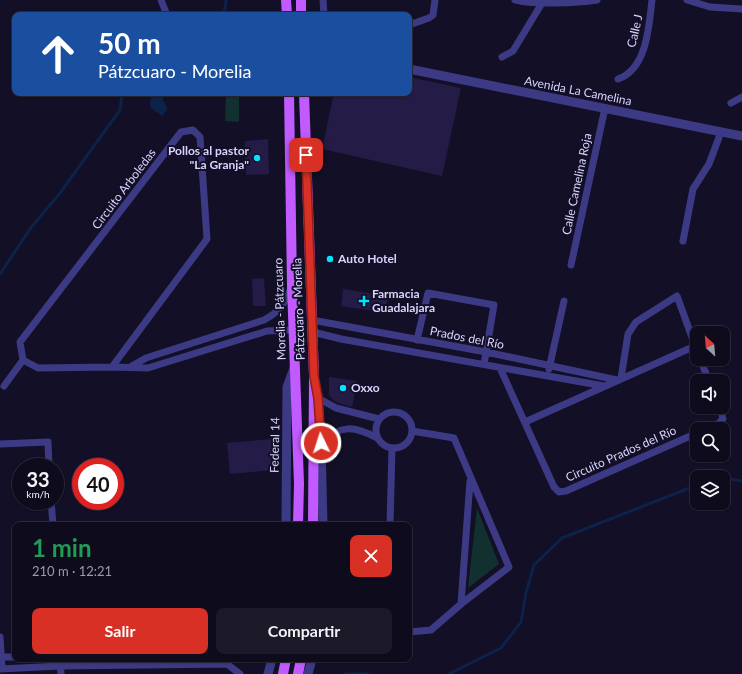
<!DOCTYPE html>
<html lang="es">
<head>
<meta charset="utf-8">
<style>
  :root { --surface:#0e0b1c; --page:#1c1929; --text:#f1f3f6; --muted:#9b9ba3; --line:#2e2b3b; --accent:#d93025 }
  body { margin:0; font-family:Lato,sans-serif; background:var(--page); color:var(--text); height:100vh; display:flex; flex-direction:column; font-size:15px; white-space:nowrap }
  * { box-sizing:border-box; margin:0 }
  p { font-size:13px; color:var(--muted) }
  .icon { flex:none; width:22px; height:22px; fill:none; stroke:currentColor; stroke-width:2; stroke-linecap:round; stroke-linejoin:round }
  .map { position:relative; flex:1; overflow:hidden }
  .details { position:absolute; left:12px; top:522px; width:400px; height:140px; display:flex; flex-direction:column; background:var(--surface); border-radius:8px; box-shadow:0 1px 3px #0004,0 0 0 1px var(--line) }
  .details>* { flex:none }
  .top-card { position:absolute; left:12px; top:12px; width:400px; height:84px; border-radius:8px; box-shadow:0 1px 3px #0004,0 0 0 1px var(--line); background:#1a4fa0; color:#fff; overflow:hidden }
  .needle { width:26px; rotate:334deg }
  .tools { position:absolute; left:690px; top:326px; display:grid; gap:8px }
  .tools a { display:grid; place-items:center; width:40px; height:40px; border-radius:8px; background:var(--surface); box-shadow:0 1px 3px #0004,0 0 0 1px var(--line); font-size:20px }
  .speed { position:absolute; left:12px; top:458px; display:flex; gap:8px; font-size:20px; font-weight:700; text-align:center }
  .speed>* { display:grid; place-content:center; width:52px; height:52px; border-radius:50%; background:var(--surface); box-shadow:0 1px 3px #0004,0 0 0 1px var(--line); line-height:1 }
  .speed small { font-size:10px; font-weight:400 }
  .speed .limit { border:6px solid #d22; background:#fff; color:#111 }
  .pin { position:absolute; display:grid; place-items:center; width:34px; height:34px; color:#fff; margin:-17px; border-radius:8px; box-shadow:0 2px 6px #0006 }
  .me { position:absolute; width:44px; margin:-22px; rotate:356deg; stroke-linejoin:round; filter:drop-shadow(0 0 3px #0008) }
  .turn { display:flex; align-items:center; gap:14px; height:84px; padding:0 20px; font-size:18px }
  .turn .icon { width:52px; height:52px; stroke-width:2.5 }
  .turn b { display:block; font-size:28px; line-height:34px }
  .round { display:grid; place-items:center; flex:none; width:42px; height:42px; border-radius:8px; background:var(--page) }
  .overview { display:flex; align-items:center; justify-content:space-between; height:68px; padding:0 20px }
  h1 { font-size:24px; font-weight:700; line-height:30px; color:#1e9e55 }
  .cta { display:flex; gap:8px; margin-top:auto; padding:8px 20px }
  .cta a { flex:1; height:46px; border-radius:8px; background:var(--accent); color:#fff; font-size:16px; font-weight:700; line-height:46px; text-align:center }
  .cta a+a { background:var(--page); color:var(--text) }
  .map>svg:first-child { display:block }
  .green { fill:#12302f }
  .water { fill:#0c2248 }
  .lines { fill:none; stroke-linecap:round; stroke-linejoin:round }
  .stream { stroke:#0c2248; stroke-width:3 }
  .building { fill:#241b47 }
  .minor { stroke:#3d3a85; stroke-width:7 }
  .tertiary { stroke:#3d3a85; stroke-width:9 }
  .primary { stroke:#c25bff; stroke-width:10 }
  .route-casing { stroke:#8d1f18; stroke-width:10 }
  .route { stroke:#d93025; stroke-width:7 }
  .poi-dot { fill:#00e5ff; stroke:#130f26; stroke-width:1.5 }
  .labels { text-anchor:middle; stroke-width:4; stroke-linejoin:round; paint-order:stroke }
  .street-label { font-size:12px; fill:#d9d4ff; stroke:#130f26 }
  .poi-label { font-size:12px; font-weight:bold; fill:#d9d4ff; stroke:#130f26; text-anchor:start }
</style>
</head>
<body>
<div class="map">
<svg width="742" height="674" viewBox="0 0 742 674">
  <rect width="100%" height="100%" fill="#130f26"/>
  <!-- green -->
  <path class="green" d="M226 93H239V122L225 121Z
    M477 508 499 564 468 588Z"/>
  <!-- water -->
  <path class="water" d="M151 93H163V100L168 109 162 116 150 107Z"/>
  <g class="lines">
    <!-- stream -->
    <path class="stream" d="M224 15 226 0
      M0 274 30 229 60 193 120 110 122 93
      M723 478 742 481
      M345 674H368
      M449 674 501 648 521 622 526 593 534 565 562 538 697 485"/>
  </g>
  <!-- building -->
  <path class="building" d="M409 77 461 88 442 176 322 149 334 93H409Z
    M268 139 269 174 246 175 245 141Z
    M264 278 266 306H253L252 279Z
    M343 289 388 296 386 313 341 306Z
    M329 377 357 381 352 407 338 403 333 400 329 395Z
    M272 439 274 470 230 474 227 443Z"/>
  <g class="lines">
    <!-- minor -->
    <path class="minor" d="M161 0 167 15
      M323 0 324 15
      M515 0C533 5 578 3 597 0
      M687 0 710 7 742 9
      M409 25 429 18 433 15 435 0
      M502 57 513 51 542 3
      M618 79C647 69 649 26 652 0
      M731 103 742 97
      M683 241 693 189 709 164 721 132
      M571 265 605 108
      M312 320 486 352 617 380
      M313 332 341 339 604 386
      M417 340 428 293 494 305 484 364
      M700 359 709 381
      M23 360 20 342 181 132 193 130 200 137 207 239 112 367
      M23 360 38 368 112 367 148 368 267 331 293 330
      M130 367 146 358 264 320C277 313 285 305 290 290
      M500 368 554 487 559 492 566 491 697 433
      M549 369 564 301
      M621 378 628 334 636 322 677 296 697 351
      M4 386 23 360
      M318 398 336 408 379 419
      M376 430a18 18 0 1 1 36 0a18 18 0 1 1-36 0Z
      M525 422 695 346
      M706 429 718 424 723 419 720 407
      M321 443C340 424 355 426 377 438
      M0 444 48 442 49 467
      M51 501 53 525
      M390 525 392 448
      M461 604 470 481
      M409 632 431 630 461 604 509 567 454 438 412 431
      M0 637 2 669
      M0 657H15
      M60 659 61 674
      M0 669 60 666 227 664 240 674"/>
    <!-- tertiary -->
    <path class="tertiary" d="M409 69 742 136
      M318 395 321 443 323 525
      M286 525 287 387 294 368
      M268 674 272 659
      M308 674 312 659"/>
    <!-- primary -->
    <path class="primary" d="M286 0 287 15
      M301 0V15
      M289 93 292 286 299 484 298 525
      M304 93 314 376 313 525
      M283 674 286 659
      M298 674 301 659"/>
  </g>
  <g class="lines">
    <defs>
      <path id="route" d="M306 155 314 376 318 398 321 443"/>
    </defs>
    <!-- route casing -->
    <use href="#route" class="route-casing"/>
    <!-- route -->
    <use href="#route" class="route"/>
  </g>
  <!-- markers -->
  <g class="poi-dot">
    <circle cx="257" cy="158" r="4"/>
    <circle cx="330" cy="259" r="4"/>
    <path d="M362 295h4v4h4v4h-4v4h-4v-4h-4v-4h4z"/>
    <circle cx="343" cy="388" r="4"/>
  </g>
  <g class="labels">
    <!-- street labels -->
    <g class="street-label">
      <text transform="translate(635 31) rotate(-77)" y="4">Calle J</text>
      <text transform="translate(578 91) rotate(11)" y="4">Avenida La Camelina</text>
      <text transform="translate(577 184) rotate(-78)" y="4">Calle Camelina Roja</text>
      <text transform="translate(124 189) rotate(-53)" y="4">Circuito Arboledas</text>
      <text transform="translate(280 309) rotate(-92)" y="4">Morelia - Pátzcuaro</text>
      <text transform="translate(299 309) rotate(-92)" y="4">Pátzcuaro - Morelia</text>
      <text transform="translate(467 338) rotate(11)" y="4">Prados del Río</text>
      <text transform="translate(275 445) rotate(-89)" y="4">Federal 14</text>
      <text transform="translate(621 454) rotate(-24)" y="4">Circuito Prados del Río</text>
    </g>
    <!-- poi labels -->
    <g class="poi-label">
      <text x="249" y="155" text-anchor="end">Pollos al pastor<tspan x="249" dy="14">"La Granja"</tspan></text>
      <text x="338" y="263">Auto Hotel</text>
      <text x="372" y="298">Farmacia<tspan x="372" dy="14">Guadalajara</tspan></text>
      <text x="351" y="392">Oxxo</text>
    </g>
  </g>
</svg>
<div class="tools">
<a><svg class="needle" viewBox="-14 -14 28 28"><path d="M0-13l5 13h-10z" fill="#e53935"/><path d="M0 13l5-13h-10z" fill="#9b9ba3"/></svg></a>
<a><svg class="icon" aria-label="sound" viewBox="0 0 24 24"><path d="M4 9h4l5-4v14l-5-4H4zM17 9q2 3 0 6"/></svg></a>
<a><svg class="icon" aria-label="search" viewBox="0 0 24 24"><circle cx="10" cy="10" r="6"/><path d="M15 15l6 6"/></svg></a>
<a><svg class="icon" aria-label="layers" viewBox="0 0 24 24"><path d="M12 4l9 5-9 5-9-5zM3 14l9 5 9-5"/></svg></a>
</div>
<div class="speed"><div>33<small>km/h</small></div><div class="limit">40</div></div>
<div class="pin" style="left:306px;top:155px;background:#d93025"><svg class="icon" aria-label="arrive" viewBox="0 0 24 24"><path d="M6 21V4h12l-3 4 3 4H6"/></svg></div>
<svg class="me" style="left:321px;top:443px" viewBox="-20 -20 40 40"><circle r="17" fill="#d93025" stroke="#fff" stroke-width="3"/><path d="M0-11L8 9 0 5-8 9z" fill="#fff"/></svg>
<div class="top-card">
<div class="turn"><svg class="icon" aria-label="ahead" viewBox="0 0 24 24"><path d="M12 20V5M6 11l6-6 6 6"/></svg><div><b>50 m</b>Pátzcuaro - Morelia</div></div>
</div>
<section class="details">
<div class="overview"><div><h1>1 min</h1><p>210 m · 12:21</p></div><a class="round" style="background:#d93025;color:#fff"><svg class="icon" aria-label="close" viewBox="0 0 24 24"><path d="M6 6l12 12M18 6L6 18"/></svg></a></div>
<div class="cta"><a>Salir</a><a>Compartir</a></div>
</section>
</div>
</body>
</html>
